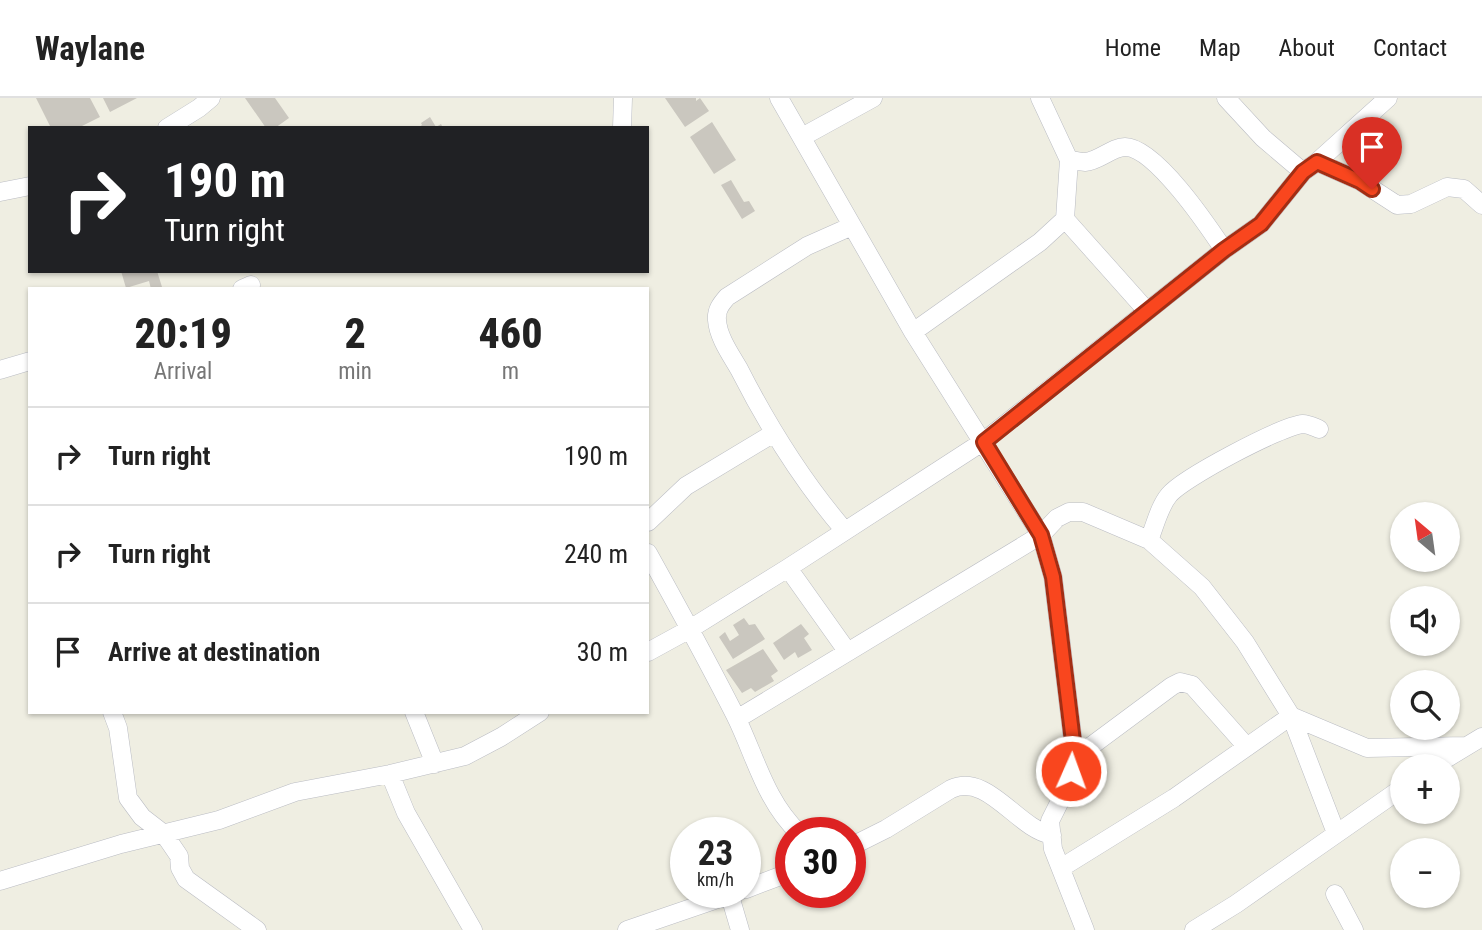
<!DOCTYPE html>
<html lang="en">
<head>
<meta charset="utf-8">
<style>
  :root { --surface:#fff; --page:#f2f2f2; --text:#222; --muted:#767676; --line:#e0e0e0 }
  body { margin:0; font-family:"Roboto Condensed",sans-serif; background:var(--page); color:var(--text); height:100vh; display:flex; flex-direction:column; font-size:26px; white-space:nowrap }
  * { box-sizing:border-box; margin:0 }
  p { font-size:23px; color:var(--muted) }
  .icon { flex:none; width:38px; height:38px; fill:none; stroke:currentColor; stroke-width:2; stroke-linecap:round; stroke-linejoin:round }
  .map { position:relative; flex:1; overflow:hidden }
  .side { position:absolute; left:28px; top:189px; width:621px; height:427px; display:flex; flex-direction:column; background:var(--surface); border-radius:0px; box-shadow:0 2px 5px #0004 }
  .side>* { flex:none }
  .guide { position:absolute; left:28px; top:28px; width:621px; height:147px; border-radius:0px; box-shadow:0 2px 5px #0004; background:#202124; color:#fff; overflow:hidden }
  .needle { width:46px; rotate:331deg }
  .fabs { position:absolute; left:1390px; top:404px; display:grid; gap:14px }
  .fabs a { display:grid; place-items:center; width:70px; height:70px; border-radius:50%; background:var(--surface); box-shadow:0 2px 5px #0004; font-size:35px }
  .speed { position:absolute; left:670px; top:719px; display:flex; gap:14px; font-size:35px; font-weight:700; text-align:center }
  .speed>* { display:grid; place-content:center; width:91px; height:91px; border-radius:50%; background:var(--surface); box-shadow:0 2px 5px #0004; line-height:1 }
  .speed small { font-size:18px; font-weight:400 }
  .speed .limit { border:10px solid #d22; background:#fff; color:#111 }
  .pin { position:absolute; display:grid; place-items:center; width:60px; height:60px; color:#fff; margin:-72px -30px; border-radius:50% 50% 50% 0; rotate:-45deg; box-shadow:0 0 7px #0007 }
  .pin .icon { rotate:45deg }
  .me { position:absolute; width:77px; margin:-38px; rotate:2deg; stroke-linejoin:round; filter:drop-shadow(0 0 5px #0008) }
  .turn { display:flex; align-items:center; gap:24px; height:147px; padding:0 21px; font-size:32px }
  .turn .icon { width:91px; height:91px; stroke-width:2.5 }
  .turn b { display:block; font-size:49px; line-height:60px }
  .eta { display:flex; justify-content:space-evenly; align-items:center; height:119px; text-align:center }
  .eta b { font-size:42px; font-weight:800; line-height:49px }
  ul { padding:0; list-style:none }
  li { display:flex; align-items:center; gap:21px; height:98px; padding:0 21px; border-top:2px solid var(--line) }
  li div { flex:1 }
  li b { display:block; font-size:26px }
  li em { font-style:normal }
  header { display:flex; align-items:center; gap:42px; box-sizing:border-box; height:98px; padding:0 35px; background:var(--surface); border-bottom:2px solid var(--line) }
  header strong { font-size:33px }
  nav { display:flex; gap:38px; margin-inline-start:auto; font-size:24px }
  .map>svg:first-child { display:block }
  .building { fill:#cac7bf }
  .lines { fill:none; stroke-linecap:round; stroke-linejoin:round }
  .minor-casing { stroke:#babcc3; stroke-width:19 }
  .minor { stroke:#fff; stroke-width:18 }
  .route-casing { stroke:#a22e14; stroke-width:18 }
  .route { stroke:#f9461e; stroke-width:12 }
</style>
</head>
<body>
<header>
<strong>Waylane</strong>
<nav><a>Home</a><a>Map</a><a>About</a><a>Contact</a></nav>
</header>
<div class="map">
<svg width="1482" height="832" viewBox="0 0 1482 832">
  <rect width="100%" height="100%" fill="#efeee2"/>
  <!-- building -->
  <path class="building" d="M36 0H90L100 19 78 30H51Z
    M103 0H137L110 14Z
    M245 0H275L289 20 275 30H266Z
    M665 0H696V3L700 0 709 13 685 29Z
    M430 19 436 29 441 26 443 30H418L422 27 421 25Z
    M712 24 736 62 714 76 690 39Z
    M731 82 744 104 749 103 755 113 742 121 721 87Z
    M121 173H157L162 189 151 191 149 183 126 190Z
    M744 520 749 527 755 526 765 541 733 561 719 539 725 534 730 543 739 537 733 527Z
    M801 526 809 536 804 540 812 552 798 560 795 554 784 562 773 545Z
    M763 551 778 573 771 578 774 583 755 594 751 590 742 595 726 572Z"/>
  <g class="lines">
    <defs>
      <path id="minor" d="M779 0 913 234 1041 437 1053 479 1075 660 1068 687 1050 723 1053 751 1085 832
        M1226 0 1263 40 1303 74
        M167 30 199 10 211 0
        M622 30 623 0
        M802 39 873 0
        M1069 62C1074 62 1080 64 1085 64 1099 63 1112 49 1125 49 1155 49 1208 128 1224 152
        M1317 64 1360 83 1397 107 1411 106 1447 89 1464 91 1482 107
        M0 94 30 88
        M1065 121 1147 213
        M242 191 251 187
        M913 234 1040 144 1065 121 1069 62 1040 0
        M0 272 30 263
        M648 424 686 388 774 335
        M845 433C802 383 769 330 739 271 731 257 718 239 717 222 716 212 721 206 727 199L807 148 852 128
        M1149 442C1155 428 1159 409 1169 397 1183 380 1281 328 1303 326 1308 326 1314 329 1319 331
        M648 455C678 509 707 562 735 617 755 657 765 703 799 735
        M788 470 847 553
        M648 554 690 531 788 470 984 343 1224 152 1261 126 1303 74 1317 64 1388 0
        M112 614 118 630 128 700 142 719 164 736 179 758 180 770 186 781 257 832
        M414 614 435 666
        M737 621 1041 437 1057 420 1069 414H1083L1149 442 1202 489 1245 544 1291 618 1367 650 1465 648
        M1075 660 1172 588 1180 584 1192 587 1247 649
        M1434 668 1482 639
        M390 676 406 715 473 832
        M850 749 886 731 951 691C988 674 1017 731 1052 737
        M1061 770 1174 700 1291 618 1336 735
        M0 783 121 746 219 722 295 694 390 676 465 658 501 639 540 614
        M746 791 791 774
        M1335 796 1354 832
        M730 798 740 832
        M627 832 738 794
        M1194 832 1236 806 1402 690"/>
    </defs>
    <!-- minor casing -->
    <use href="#minor" class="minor-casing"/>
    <!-- minor -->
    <use href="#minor" class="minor"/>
  </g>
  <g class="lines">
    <defs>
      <path id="route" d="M1071 673 1075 660 1053 479 1041 437 984 344 1224 152 1261 126 1303 74 1317 64 1360 83 1372 91"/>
    </defs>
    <!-- route casing -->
    <use href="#route" class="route-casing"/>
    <!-- route -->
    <use href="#route" class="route"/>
  </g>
</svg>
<div class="fabs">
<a><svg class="needle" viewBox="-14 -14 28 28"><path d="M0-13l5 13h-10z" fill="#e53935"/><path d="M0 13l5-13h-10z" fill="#767676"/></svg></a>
<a><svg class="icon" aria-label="sound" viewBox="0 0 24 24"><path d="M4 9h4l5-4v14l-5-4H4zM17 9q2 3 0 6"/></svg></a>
<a><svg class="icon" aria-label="search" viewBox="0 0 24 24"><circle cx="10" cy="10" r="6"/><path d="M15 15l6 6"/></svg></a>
<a>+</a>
<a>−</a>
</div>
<div class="speed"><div>23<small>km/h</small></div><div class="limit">30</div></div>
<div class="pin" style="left:1372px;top:91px;background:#d93025"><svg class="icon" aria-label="arrive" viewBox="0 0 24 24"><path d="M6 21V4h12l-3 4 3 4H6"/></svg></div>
<svg class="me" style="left:1071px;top:673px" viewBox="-20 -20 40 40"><circle r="17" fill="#f9461e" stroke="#fff" stroke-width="3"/><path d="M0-11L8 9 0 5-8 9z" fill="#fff"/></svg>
<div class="guide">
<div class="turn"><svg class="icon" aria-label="right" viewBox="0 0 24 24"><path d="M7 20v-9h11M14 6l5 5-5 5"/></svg><div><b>190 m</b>Turn right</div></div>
</div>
<section class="side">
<div class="eta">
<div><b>20:19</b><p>Arrival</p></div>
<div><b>2</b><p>min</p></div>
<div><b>460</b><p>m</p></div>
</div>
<ul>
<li><svg class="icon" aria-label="right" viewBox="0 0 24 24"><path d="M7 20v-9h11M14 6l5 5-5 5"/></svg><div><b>Turn right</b></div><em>190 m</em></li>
<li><svg class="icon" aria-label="right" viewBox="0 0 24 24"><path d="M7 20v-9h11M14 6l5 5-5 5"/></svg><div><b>Turn right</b></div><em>240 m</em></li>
<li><svg class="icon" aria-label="arrive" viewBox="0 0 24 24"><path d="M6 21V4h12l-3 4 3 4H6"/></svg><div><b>Arrive at destination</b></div><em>30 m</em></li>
</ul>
</section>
</div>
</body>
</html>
